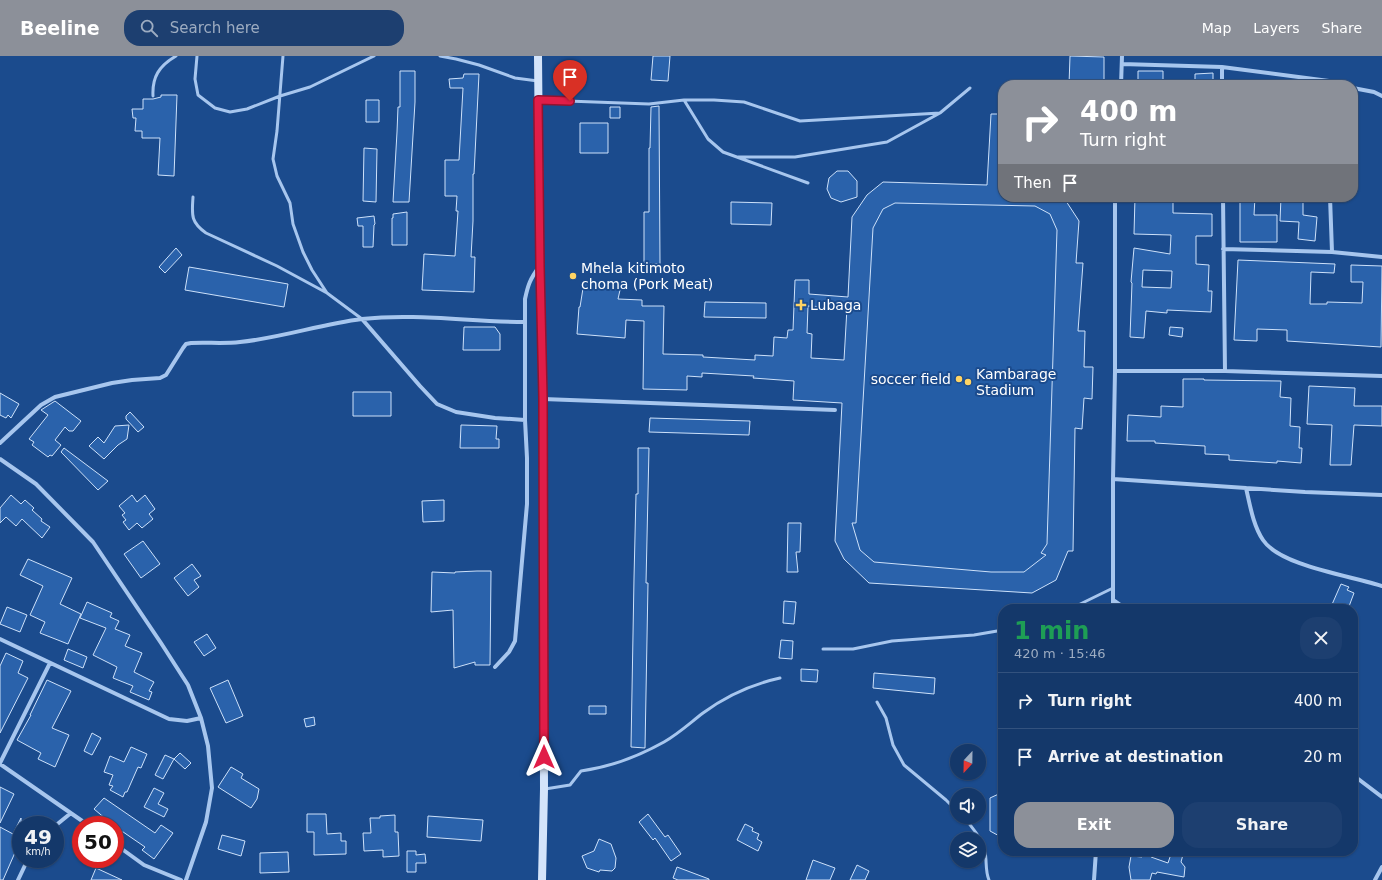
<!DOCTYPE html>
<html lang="en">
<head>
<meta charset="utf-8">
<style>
  :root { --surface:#14386a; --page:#1d3f70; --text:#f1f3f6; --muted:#9dacc1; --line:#33527e; --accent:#8c9099 }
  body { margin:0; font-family:"DejaVu Sans",sans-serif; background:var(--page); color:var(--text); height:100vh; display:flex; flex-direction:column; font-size:15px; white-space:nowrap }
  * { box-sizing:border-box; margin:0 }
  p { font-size:13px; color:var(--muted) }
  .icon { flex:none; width:22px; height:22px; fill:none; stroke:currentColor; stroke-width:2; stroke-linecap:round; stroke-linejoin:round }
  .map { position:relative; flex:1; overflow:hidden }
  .details { position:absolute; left:998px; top:548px; width:360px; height:252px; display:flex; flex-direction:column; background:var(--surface); border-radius:16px; box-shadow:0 1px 3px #0004,0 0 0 1px var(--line) }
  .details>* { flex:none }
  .banner { position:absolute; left:998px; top:24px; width:360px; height:122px; border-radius:16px; box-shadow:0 1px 3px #0004,0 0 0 1px var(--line); background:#8c9099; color:#fff; overflow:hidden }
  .needle { width:26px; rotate:202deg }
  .buttons { position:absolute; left:950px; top:688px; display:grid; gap:8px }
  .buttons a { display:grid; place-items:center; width:36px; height:36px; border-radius:50%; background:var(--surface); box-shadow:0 1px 3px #0004,0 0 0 1px var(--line); font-size:20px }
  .speed { position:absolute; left:12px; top:760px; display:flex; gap:8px; font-size:20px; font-weight:700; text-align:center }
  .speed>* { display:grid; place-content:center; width:52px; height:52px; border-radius:50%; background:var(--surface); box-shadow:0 1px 3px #0004,0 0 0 1px var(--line); line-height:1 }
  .speed small { font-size:10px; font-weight:400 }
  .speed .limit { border:6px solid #d22; background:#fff; color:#111 }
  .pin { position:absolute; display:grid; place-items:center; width:34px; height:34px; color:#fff; margin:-41px -17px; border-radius:50% 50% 50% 0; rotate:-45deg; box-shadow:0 0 4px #0007 }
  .pin .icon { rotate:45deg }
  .me { position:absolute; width:44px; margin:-22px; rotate:0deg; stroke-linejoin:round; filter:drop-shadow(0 0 3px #0008) }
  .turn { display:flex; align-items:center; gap:14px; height:84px; padding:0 16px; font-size:18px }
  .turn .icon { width:52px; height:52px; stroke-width:2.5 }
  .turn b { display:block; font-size:28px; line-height:34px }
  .then { display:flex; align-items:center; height:38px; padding:0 16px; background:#0003; gap:8px; font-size:15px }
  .round { display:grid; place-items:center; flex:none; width:42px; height:42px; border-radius:16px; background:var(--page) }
  .headline { display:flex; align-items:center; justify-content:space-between; height:68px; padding:0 16px }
  h1 { font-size:24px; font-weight:600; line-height:30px; color:#1e9e55 }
  .cta { display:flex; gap:8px; margin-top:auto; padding:8px 16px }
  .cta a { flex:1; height:46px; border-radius:16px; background:var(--accent); color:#fff; font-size:16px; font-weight:600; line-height:46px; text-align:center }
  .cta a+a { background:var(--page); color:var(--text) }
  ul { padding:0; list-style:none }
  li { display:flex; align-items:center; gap:12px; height:56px; padding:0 16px; border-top:1px solid var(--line) }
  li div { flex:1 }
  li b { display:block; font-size:15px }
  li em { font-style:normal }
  header { display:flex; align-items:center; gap:24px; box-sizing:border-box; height:56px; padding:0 20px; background:var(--accent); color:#fff }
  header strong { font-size:19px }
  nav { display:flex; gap:22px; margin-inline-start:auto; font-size:14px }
  .search { width:280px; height:36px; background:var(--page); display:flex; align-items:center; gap:10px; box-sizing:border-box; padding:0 14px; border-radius:16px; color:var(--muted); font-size:15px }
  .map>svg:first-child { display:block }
  .green { fill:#245da6 }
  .building { fill:#2a62ab; stroke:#cde1fa; fill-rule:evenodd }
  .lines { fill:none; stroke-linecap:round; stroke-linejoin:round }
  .lane { stroke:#a7c6ee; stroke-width:3 }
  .street { stroke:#a7c6ee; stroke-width:4 }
  .secondary { stroke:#d4e4fa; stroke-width:8 }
  .route-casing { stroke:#92132f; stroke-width:10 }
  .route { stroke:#e11d48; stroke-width:7 }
  .poi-dot { fill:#ffd464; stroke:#1b4b8d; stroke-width:1.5 }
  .labels { text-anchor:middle; stroke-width:4; stroke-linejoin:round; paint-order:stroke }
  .poi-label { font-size:14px; fill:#fff; stroke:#1b4b8d; text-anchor:start }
</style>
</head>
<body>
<header>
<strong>Beeline</strong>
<div class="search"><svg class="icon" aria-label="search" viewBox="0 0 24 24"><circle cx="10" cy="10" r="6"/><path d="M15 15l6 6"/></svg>Search here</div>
<nav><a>Map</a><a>Layers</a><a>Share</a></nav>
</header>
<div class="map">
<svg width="1382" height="824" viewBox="0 0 1382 824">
  <rect width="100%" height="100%" fill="#1b4b8d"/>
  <!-- green -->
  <path class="green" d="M883 126 1003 129V141H1061L1066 145 1079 165 1076 207H1083L1078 274 1085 275 1084 310 1093 311 1092 343 1084 342 1082 373 1075 372 1073 495H1068L1056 524 1032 537 869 527 844 503 835 485 852 161 867 139Z"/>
  <!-- building -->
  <path class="building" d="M653 0H670L668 25 651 24Z
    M1070 0 1104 1V29H1069Z
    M400 15H415V46L409 146H393L397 76 398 51H400Z
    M1138 15H1163V29H1138Z
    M1213 17V23L1217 29H1195V18Z
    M464 18H479L474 118H473V165L471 201H475L474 236 422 234 424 198 455 200 458 155H456L457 140H445V104H459L463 32H450L449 23 463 22Z
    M161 39H177L174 120 158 119 160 82H142V75H135L136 62H133L132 53H143V43H153L161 41Z
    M366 44H379V66H366Z
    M659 50 660 208 644 207V156H649V92H650L651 51Z
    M610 51H620V62H610Z
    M991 58H1003V141H1061L1066 145 1079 165 1076 207H1083L1078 275H1085L1084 311H1093L1092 343 1084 342 1082 373 1075 372 1073 495H1068L1056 524 1032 537 869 527 844 503 835 485 842 347 793 344 794 325 753 322 754 320 702 317V321L687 320V334L643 333 644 265 626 264 625 282 577 278 579 251H580L584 226 596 227V229L620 234 618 243 642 244V250H664L663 298 703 299V301L755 304V299L773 300 774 281 787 282 788 274H793L795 224H809V238L848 241 852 161 867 139 883 126 987 129ZM895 147 1035 150 1050 158 1057 174 1047 488 1041 497 1046 499 1024 516H991L874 506 860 494 852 467H856L873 172 883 153ZM808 250 847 252 844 304 811 302 812 278 807 277Z
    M580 67H608V97H580Z
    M364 92 377 93 376 146 363 145Z
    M837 115H848L857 125V141L841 146 831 142 827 133 829 122Z
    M1135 141H1173V157L1212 158V180H1196V208L1209 209 1208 235H1212L1211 256 1167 254V257L1146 255 1144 282 1130 281 1132 227 1131 226 1134 192 1170 198 1171 179 1134 178ZM1143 214 1172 215 1171 232 1142 231Z
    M1240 141H1255L1254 159H1277V186H1240Z
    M1281 141H1303V159L1317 161 1315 185 1298 183 1299 166 1280 165Z
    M731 146 772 147 771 169 731 168Z
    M407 156V189H392V162H393V158Z
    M374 160 375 168 374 169 373 191H363V170H358L357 162Z
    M176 192 182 199 165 217 159 211Z
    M1238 204 1335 208 1334 217 1311 216 1310 248H1327V246L1362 247 1363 226H1351V209L1382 210 1381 291 1287 285V274L1257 273V285L1234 284Z
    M189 211 288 228 284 251 185 234Z
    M705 246 766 247V262L704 261Z
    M464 271H495L500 278V294H463Z
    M1170 271 1183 272 1182 281 1169 279Z
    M1183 323H1204V324L1281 325 1280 341 1291 342 1290 370 1300 371 1299 392H1302L1301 407 1277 405V407L1229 404V399L1205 398V390L1155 387V385H1127L1128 359 1161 361V350L1183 351Z
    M1309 330 1355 332 1354 350H1382V370L1354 369 1351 409H1330L1332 369 1307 368Z
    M353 336H391V360H353Z
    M0 337 19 348 11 362 8 359 6 362 0 359Z
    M55 345 81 365 73 375H69L65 371 55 384 61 389 52 400 50 399 48 401 32 389 34 386 29 383 48 359 41 354Z
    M130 356 144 371 138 376 126 363V360Z
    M650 362 750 365 749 379 649 376Z
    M129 369 127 383 118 389 104 403 89 390 98 381 104 387 115 370Z
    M461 369 497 370 496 383H499V392H460Z
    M64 392 108 425 98 434 61 396Z
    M638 392H649L646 527H648L645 692 631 691 634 522 636 438H638Z
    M11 439 21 448 25 444 34 452 32 454 42 463 41 465 50 471 42 482 22 463 16 470 6 461 0 467V452Z
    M132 439 137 446 145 439 155 453 149 458 153 463 142 472 137 467 129 474 123 466 126 464 122 459 125 457 119 450Z
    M444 444V465L423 466 422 445Z
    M788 467H801L800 496H796L798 516H787Z
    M143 485 160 508 141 522 124 498Z
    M28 503 72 522 60 548 81 558 68 588 40 577 45 566 30 559 43 530 20 519Z
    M192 508 201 520 194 524 199 531 188 540 174 522Z
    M477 515H491L490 609H475V606L454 612 453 554 431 556 432 516 455 517V516Z
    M1341 528 1349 531 1347 534 1354 537 1348 553H1330Z
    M784 545 796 546 794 568 783 567Z
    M87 546 112 557 110 561 119 565 115 573 130 579 125 590 142 597 134 616 154 626 149 635 152 636 149 644 130 636 133 630 113 622 117 611 93 599 106 572 80 562Z
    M7 551 27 559 20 576 0 568Z
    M207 578 216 592 204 600 194 586Z
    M781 584 793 585 792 603 779 602Z
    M68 593 87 601 83 612 64 604Z
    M6 597 23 605 18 617 28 622 0 677V610Z
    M801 613 818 614 817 626 801 625Z
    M874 617 935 622 934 638 873 632Z
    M47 624 71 635 52 672 69 679 55 711 38 703 41 697 17 684 31 659H30Z
    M228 624 243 660 226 667 210 632Z
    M589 650H606V658H589Z
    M314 661 315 669 306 671 304 663Z
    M92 677 101 682 92 699 84 695Z
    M131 691 147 698 141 712 138 711 127 736H125L123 741 110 734 113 730 109 729 113 719 104 716 110 700 124 706Z
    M180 697 191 707 185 713 174 703Z
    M165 699 174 703 163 723 155 719Z
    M231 711 243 718 241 722 259 733 257 743 251 752 218 731Z
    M0 731 14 738 0 767Z
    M154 732 164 737 158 748 168 753 164 761 144 751Z
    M1003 736V782L990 775V742Z
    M104 742 155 777 161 769 173 777 154 803 142 794 145 791 113 769 94 753Z
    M307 758H326L327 778 341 777V785H346V798L314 799V776H307Z
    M648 758 665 781 668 779 681 798 671 805 655 782 653 784 639 766Z
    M395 759V776H398L399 800 383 801V794L364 795 363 777H371L370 762H380V760Z
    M428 760 483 764 481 785 427 781Z
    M21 762V788L19 793 17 792 3 824H0V771L13 778Z
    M745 768 753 772 752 775 759 778 757 783 762 786 758 795 737 784Z
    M222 779 245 785 241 800 218 793Z
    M599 783 611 788 616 802 615 812 612 815 600 814 599 816 587 812 582 800 594 795Z
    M407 795H416V799L425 798 426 807H416V816H407Z
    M1143 795H1153L1151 801 1168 807 1172 795H1184L1181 806 1185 811 1184 821 1157 816 1156 818 1152 817 1150 824H1131L1129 811 1131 800 1142 801Z
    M288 796 289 816 260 817V797Z
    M813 804 835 812 830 824H806Z
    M857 809 869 815 865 824H850Z
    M677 811 709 823V824H678L673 822Z
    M96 812 122 824H91Z"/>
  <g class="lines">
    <!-- lane -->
    <path class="lane" d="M197 0 195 23 198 39 215 52 230 56 247 53 280 40 310 31 374 0
      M283 0 277 75 273 103 277 120 290 147 293 168 303 196 312 214 327 237
      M440 0 456 3 479 9 515 22 538 25
      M153 40C152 21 159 10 176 0
      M540 44 649 48 684 44H714L744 46 800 65 940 57
      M684 44 708 83 723 96 808 127
      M738 101H795L887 86 940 57 970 32
      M193 141C192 158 190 166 206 177L277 210 327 237 362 263
      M1070 553 1113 532
      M823 593H853L892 585 974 579 1003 574
      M877 646 886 662 893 689 904 709 946 744 957 755
      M545 733 570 729 581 715C610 711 639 700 664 686 678 678 690 667 703 657 726 640 753 628 780 622
      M963 761C970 768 984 785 985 796 987 805 985 815 989 824"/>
    <!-- street -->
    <path class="street" d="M1122 8 1222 11 1329 25 1343 29
      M1222 11V29
      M1121 29 1122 0
      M1353 32 1374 36 1382 40
      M1223 141 1225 315
      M1330 141 1332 196
      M1223 193 1332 196 1382 201
      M362 263 420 330 437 348 456 356 495 362 525 364
      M1115 315H1225L1382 320
      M543 343 835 354
      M0 387 41 349 55 341 112 327 132 324 160 322 166 319 183 292 186 288 191 287C207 286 223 288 240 286 281 282 321 268 362 263 416 257 471 266 525 266
      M0 403 36 428 93 486 161 587 188 629 201 662 208 690 212 732 206 766 186 824
      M1113 423 1305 436 1382 439
      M1246 432C1250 449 1253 469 1263 484 1280 510 1352 520 1382 530
      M1113 544 1126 553
      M1113 553V423L1115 315V141
      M0 583 169 663 187 665 201 662
      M495 611 509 596 515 585 527 448V402L525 364V243C528 229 530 223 539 211
      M0 707 50 607
      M0 708 88 769
      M1353 719 1382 741
      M55 770 71 757
      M115 788 144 809 181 824
      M18 824 28 803
      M1094 824 1096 795
      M1375 824 1382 811"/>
    <!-- secondary -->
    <path class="secondary" d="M538 0 540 211 543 343 544 733 542 824"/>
  </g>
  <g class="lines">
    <defs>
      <path id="route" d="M544 701 543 342 540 211 538 44 570 45"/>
    </defs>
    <!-- route casing -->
    <use href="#route" class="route-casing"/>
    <!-- route -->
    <use href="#route" class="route"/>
  </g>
  <!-- markers -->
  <g class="poi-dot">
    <circle cx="573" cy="220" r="4"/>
    <path d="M799 243h4v4h4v4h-4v4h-4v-4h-4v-4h4z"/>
    <circle cx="959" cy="323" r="4"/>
    <circle cx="968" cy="326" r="4"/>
  </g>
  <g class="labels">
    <!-- poi labels -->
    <g class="poi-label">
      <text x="581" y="217">Mhela kitimoto<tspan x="581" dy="16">choma (Pork Meat)</tspan></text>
      <text x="810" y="254">Lubaga</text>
      <text x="976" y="323">Kambarage<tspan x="976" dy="16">Stadium</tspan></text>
      <text x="951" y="328" text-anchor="end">soccer field</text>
    </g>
  </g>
</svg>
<div class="buttons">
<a><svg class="needle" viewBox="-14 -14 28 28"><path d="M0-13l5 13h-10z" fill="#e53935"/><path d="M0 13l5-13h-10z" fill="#9dacc1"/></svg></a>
<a><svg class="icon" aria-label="sound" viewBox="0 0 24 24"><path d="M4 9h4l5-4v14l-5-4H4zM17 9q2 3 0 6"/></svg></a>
<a><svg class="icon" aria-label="layers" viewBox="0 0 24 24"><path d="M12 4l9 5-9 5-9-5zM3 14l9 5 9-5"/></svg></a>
</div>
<div class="speed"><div>49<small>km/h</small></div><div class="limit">50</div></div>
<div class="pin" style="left:570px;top:45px;background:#d93025"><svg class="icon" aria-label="arrive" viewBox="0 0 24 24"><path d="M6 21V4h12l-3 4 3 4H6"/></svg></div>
<svg class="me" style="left:544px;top:701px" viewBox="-20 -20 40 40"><path d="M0-17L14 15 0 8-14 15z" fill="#e11d48" stroke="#fff" stroke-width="4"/></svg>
<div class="banner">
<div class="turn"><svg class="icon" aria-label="right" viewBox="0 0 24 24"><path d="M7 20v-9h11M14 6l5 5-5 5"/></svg><div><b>400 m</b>Turn right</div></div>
<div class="then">Then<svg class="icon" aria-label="arrive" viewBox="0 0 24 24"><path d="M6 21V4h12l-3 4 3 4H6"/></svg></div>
</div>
<section class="details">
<div class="headline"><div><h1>1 min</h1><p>420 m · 15:46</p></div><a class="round"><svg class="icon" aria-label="close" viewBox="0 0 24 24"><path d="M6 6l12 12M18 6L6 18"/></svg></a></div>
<ul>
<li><svg class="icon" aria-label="right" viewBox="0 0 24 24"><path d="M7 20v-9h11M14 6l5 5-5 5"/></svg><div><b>Turn right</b></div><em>400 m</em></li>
<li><svg class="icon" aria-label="arrive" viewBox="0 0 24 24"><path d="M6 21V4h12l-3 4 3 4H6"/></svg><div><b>Arrive at destination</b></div><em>20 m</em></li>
</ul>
<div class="cta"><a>Exit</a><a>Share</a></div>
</section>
</div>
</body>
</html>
